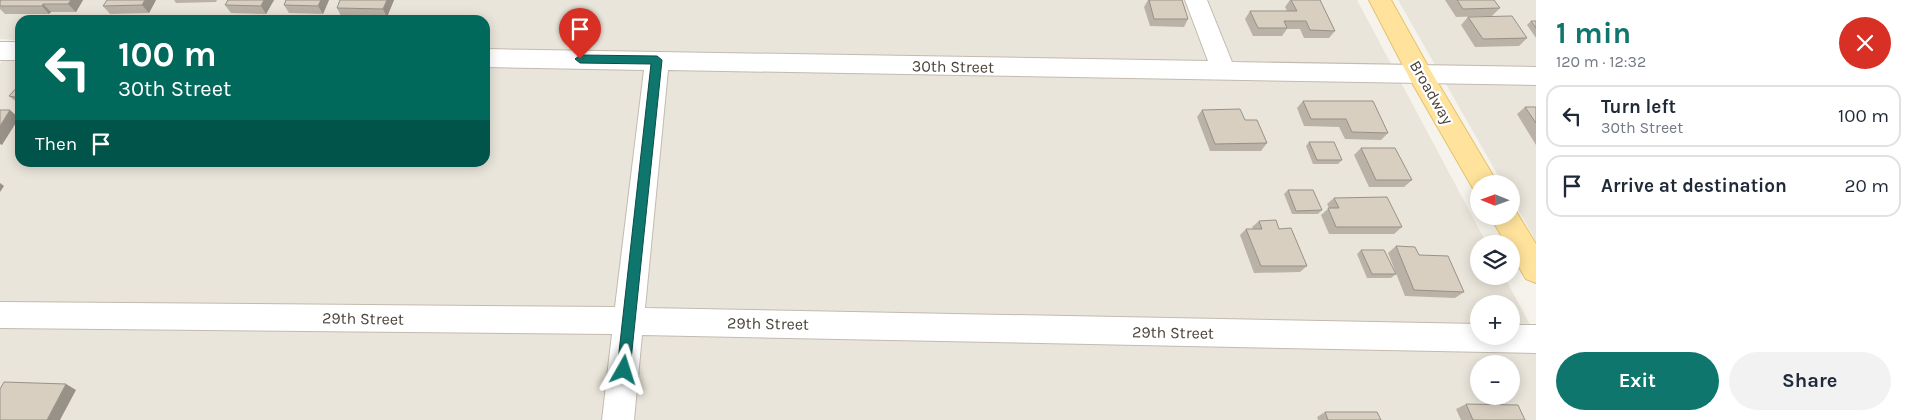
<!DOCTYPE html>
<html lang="en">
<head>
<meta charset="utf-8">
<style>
  :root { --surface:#fff; --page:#f2f2f3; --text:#1f2937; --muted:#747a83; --line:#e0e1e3; --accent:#0f766e }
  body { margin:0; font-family:Karla,sans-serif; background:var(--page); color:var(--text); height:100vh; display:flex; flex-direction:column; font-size:19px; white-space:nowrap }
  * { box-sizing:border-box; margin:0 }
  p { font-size:16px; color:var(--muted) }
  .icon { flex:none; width:28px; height:28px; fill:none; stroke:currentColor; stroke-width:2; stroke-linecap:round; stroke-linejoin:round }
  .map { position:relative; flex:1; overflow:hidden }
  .side { display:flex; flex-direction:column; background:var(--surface); width:375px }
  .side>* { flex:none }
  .guide { position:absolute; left:15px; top:15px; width:475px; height:152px; border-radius:15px; box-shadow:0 2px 12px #0003; background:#00695c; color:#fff; overflow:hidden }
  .needle { width:32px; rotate:271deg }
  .tools { position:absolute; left:1470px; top:175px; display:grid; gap:10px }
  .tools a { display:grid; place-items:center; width:50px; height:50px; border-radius:50%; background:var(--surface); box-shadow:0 2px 12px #0003; font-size:25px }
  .pin { position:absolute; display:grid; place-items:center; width:42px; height:42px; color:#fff; margin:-51px -21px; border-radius:50% 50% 50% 0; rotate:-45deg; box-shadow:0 0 5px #0007 }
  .pin .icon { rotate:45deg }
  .me { position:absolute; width:55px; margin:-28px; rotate:6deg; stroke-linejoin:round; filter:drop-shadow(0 0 4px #0008) }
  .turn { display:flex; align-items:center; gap:18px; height:105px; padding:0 20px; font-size:22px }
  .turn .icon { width:65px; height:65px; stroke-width:2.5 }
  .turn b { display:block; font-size:35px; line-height:42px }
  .then { display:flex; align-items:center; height:48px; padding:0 20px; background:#0003; gap:10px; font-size:19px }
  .round { display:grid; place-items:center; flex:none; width:52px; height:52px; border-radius:26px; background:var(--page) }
  .summary { display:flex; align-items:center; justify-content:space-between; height:85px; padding:0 20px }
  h1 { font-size:30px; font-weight:700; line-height:38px; color:var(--accent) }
  .primary-button { display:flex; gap:10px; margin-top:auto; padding:10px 20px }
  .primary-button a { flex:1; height:58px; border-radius:30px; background:var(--accent); color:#fff; font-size:20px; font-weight:700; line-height:58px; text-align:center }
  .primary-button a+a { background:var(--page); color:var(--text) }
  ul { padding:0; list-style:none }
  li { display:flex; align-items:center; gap:15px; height:62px; margin:0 10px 8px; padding:0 10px; border:2px solid var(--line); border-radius:15px }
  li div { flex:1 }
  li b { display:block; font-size:19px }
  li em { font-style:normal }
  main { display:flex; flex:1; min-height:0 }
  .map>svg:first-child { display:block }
  .residential { fill:#eae5da; fill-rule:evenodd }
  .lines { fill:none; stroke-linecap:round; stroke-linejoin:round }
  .minor-casing { stroke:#c2bbae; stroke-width:2 }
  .major-casing { stroke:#e6c16a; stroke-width:2 }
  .minor { fill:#fff; fill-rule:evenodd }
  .major { fill:#ffe39c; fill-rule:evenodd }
  .wall { fill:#bab2a6 }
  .shaded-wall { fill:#979187 }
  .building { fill:#d8cfc1; stroke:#979187 }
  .route { fill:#0f766e; stroke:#0a4d48 }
  .labels { text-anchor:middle; stroke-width:4.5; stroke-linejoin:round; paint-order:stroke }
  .street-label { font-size:16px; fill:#4b4439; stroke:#fff }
</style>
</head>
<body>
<main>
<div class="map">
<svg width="1536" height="420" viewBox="0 0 1536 420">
  <rect width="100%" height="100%" fill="#f6f3ec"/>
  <!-- residential -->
  <path class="residential" d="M0 0H1357L1487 244H1479V276H1504L1536 336V420H0V64L16 40 0 39ZM20 20H485V162H20ZM1479 304H1511V336H1479ZM1479 364H1511V396H1479Z
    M1398 0H1536V241L1511 197V184H1503Z"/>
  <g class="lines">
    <defs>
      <path id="minor" d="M1185 0H1207L1232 62 1536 67V85L668 70 645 308 1479 324V336H1511V325H1536V353L642 335 634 420H602L612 334 0 328V302L615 307 644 70 485 67V49L1208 61Z
        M0 42H20V60H0Z"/>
      <path id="major" d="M1369 0H1391L1429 68 1498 184H1479V193L1475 192 1411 81Z
        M1511 207 1514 208 1536 244V283L1526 279 1511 254V244H1506L1490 216H1511Z"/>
    </defs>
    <!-- minor casing -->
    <use href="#minor" class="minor-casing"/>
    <!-- major casing -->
    <use href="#major" class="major-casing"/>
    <!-- minor -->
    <use href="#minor" class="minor"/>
    <!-- major -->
    <use href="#major" class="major"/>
  </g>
  <!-- wall -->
  <path class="wall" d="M1 0H83L76 12H51L49 14H5L0 9V2Z
    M156 0 149 13 110 14 103 6Z
    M174 0H217L216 2 176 3Z
    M274 0 266 14 231 13 225 5Z
    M286 0H329L323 14 289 13 284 5Z
    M394 0 387 17 341 16 337 8Z
    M1148 0H1182L1188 19 1184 27 1150 26 1144 7Z
    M1290 0H1320L1335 31 1329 38H1304L1300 29H1287L1282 36H1253L1245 19 1250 11H1287L1285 7Z
    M1445 0H1494L1500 8 1492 16 1456 17Z
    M1468 17 1527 38 1519 46 1475 47 1461 25Z
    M1531 21H1536V38L1527 25Z
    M20 84V101L14 100 9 96Z
    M1303 101 1388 133 1381 140 1345 139 1339 127 1304 126 1297 108Z
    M1525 107H1536V145L1517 114Z
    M1202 110 1245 120 1267 143 1261 151H1210L1197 117Z
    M1309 142 1342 160 1338 164H1313L1306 146Z
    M1361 148 1412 180 1404 187H1369L1354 155Z
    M1288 190 1322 210 1318 214H1292L1284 194Z
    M1334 198 1402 227 1394 234H1329L1321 215 1329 208 1327 204Z
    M1259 221 1279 229 1307 266 1300 272 1254 273 1240 235 1246 229H1253L1252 227Z
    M1396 246 1419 255 1464 292 1455 298 1405 296 1388 253Z
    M1361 250 1396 274 1391 278H1367L1357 254Z
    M1466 404 1525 420H1461L1456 409Z
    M1325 412 1381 420H1318L1317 417Z"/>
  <!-- shaded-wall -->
  <path class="shaded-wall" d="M71 0H83L76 12 68 4Z
    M145 0H156L149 13 142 5Z
    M264 0H274L266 14 261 6Z
    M321 0H329L323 14 318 6Z
    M387 0H394L387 17 383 9Z
    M43 4 51 12 49 14 42 6Z
    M10 110 19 118 2 145 0 144V126Z
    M0 183 4 186 0 192Z
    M66 384 76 390 60 420H47Z"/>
  <!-- building -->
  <path class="building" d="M1 0H71L68 4H43L42 6H0V2Z
    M107 0H145L142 5 103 6Z
    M228 0H264L261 6 225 5Z
    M286 0H321L318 6 284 5Z
    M340 0H387L383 9 337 8Z
    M1149 0H1182L1188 19H1154Z
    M1291 0H1320L1335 31 1310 30 1306 21H1284L1287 28H1258L1250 11H1297Z
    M1457 0H1494L1500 8 1463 9Z
    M1512 16 1527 38 1483 39 1468 17Z
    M1531 21H1536V28Z
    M20 84V98L9 96Z
    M1303 101H1373L1388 133 1352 132 1346 119H1311Z
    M1525 107H1536V123Z
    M1240 109 1245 120H1257L1267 143 1215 144 1202 110Z
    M0 110H10L0 126Z
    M1309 142H1334L1342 160H1317Z
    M1361 148H1395L1412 180H1376Z
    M1288 190H1313L1322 210 1296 211Z
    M1387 197 1402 227H1336L1328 208H1339L1334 198Z
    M1276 220 1279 229 1291 228 1307 266H1261L1246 229H1262L1259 221Z
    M1396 246 1415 247 1419 255 1448 256 1464 292 1414 290Z
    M1361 250H1384L1396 274H1372Z
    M4 382 66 384 47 420H0V389Z
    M1466 404 1518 405 1525 420H1473Z
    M1325 412H1377L1381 420H1328Z"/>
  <!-- route -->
  <path class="route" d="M580 55 657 56 662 60 630 370 628 375 624 376 619 375 617 370 651 64 580 63 575 59Z"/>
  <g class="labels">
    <!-- street labels -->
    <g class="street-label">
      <text transform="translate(953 66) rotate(1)" y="6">30th Street</text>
      <text transform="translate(1432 92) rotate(60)" y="6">Broadway</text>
      <text transform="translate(363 318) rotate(1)" y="6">29th Street</text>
      <text transform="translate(768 323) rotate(1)" y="6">29th Street</text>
      <text transform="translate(1173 332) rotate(1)" y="6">29th Street</text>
    </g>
  </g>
</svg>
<div class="tools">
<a><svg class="needle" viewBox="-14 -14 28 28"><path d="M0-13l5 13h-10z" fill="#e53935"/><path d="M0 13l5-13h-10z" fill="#747a83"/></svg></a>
<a><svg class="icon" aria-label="layers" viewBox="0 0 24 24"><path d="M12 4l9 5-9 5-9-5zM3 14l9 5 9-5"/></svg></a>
<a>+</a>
<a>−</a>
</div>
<div class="pin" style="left:580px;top:59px;background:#d93025"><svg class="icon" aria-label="arrive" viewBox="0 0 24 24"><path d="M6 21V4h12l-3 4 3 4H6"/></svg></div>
<svg class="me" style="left:624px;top:370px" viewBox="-20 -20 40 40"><path d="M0-17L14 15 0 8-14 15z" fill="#0f766e" stroke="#fff" stroke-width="4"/></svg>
<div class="guide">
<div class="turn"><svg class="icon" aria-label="left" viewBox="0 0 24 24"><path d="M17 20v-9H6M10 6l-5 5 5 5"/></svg><div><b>100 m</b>30th Street</div></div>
<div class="then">Then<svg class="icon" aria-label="arrive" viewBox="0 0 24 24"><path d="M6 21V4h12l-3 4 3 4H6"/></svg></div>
</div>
</div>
<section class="side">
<div class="summary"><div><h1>1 min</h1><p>120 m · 12:32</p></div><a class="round" style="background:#d93025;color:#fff"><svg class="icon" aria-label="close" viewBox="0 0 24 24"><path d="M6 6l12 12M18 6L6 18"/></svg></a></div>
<ul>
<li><svg class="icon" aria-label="left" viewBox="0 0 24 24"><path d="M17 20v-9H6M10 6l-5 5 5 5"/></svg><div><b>Turn left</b><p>30th Street</p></div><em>100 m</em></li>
<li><svg class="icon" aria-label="arrive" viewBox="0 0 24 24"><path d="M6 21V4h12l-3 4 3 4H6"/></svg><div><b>Arrive at destination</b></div><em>20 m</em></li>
</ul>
<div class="primary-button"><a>Exit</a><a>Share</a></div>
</section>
</main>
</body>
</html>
